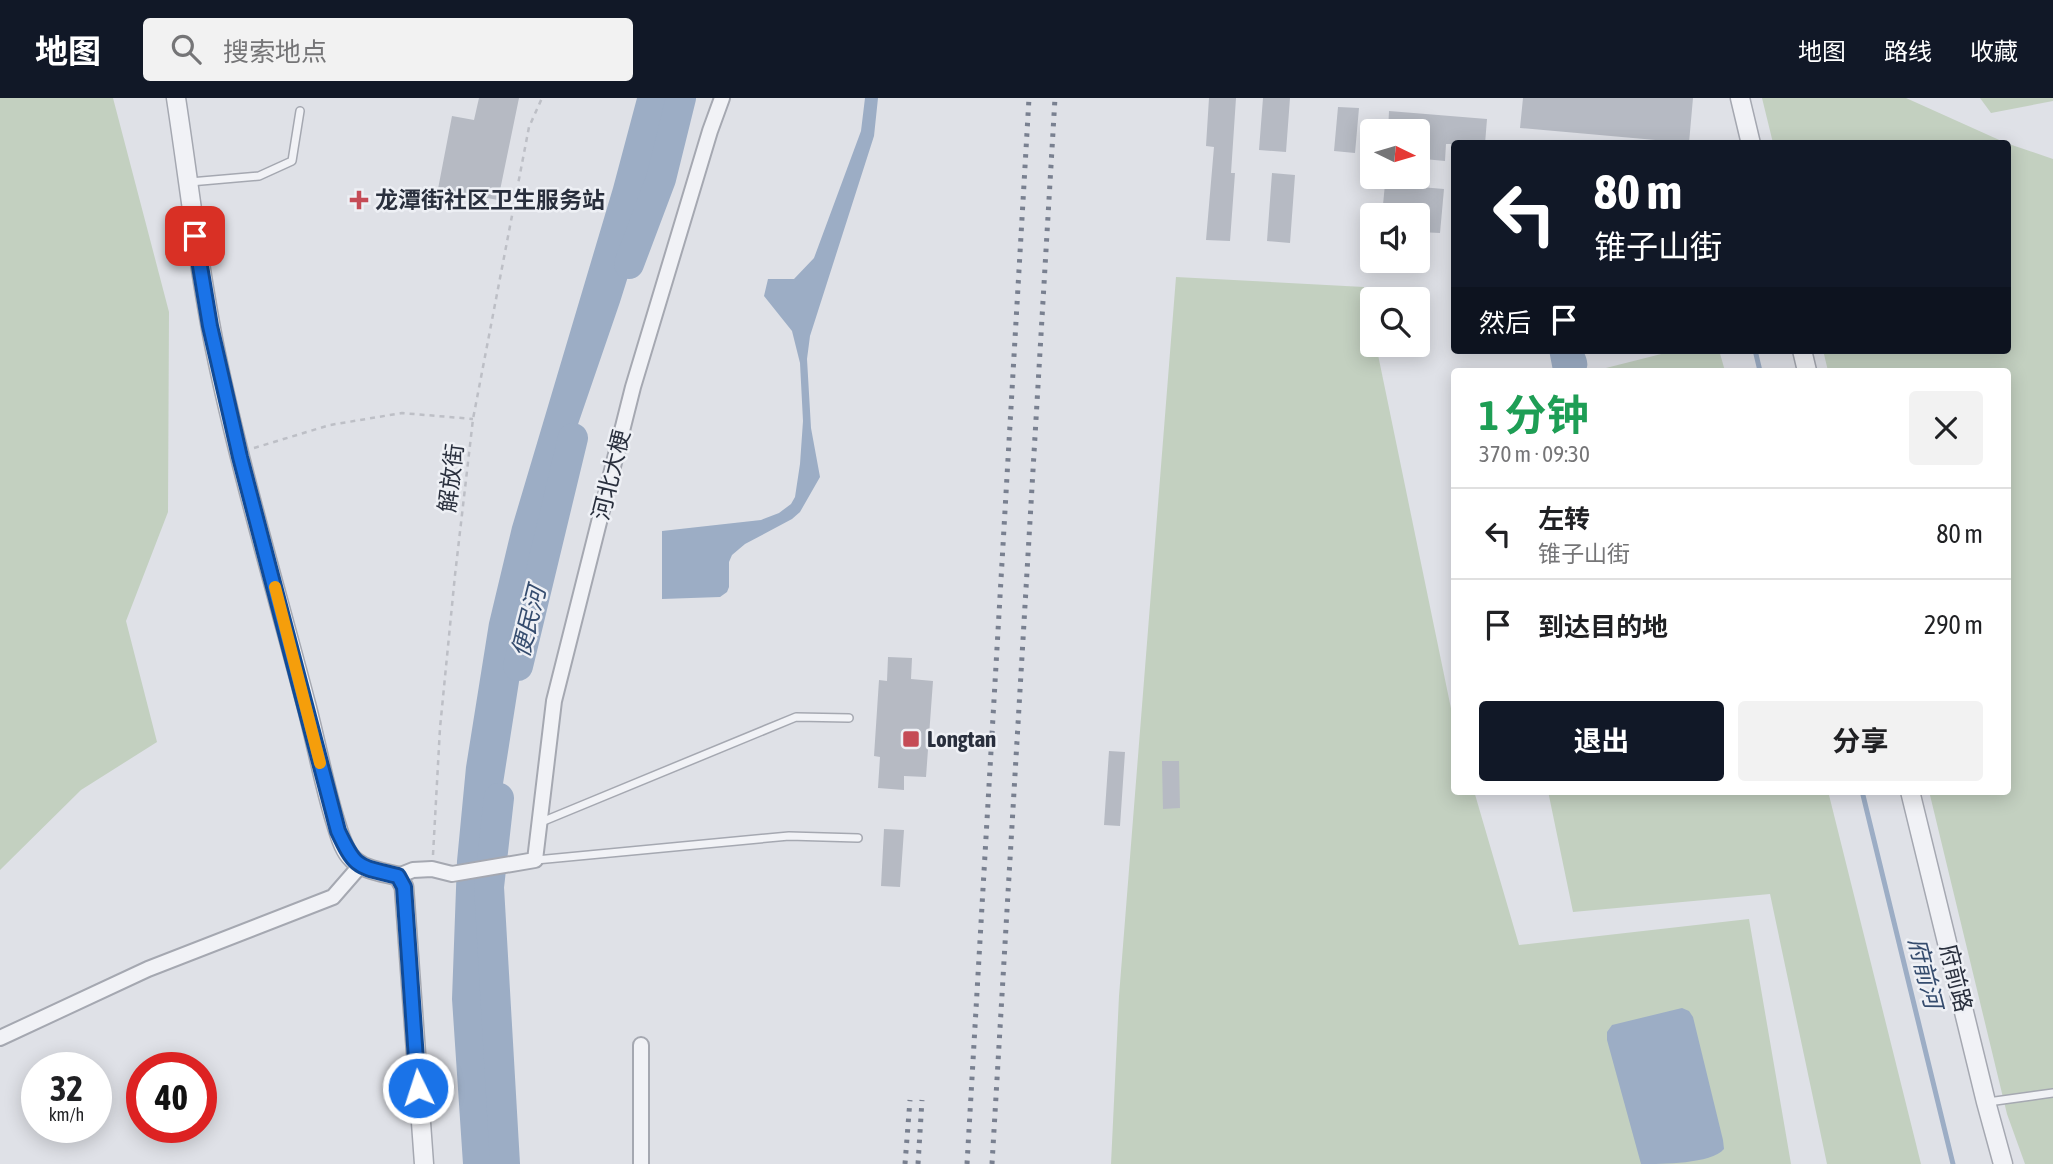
<!DOCTYPE html>
<html lang="zh">
<head>
<meta charset="utf-8">
<style>
  :root { --surface:#fff; --page:#f2f2f2; --text:#202124; --muted:#757577; --line:#e0e0e0; --accent:#111827 }
  body { margin:0; font-family:"Asap Condensed","Noto Sans SC",sans-serif; background:var(--page); color:var(--text); height:100vh; display:flex; flex-direction:column; font-size:26px; white-space:nowrap }
  * { box-sizing:border-box; margin:0 }
  p { font-size:23px; color:var(--muted) }
  .icon { flex:none; width:38px; height:38px; fill:none; stroke:currentColor; stroke-width:2; stroke-linecap:round; stroke-linejoin:round }
  .map { position:relative; flex:1; overflow:hidden }
  .side { position:absolute; left:1451px; top:270px; width:560px; height:427px; display:flex; flex-direction:column; background:var(--surface); border-radius:7px; box-shadow:0 4px 18px #0003 }
  .side>* { flex:none }
  .banner { position:absolute; left:1451px; top:42px; width:560px; height:214px; border-radius:7px; box-shadow:0 4px 18px #0003; background:#111827; color:#fff; overflow:hidden }
  .needle { width:46px; rotate:95deg }
  .fabs { position:absolute; left:1360px; top:21px; display:grid; gap:14px }
  .fabs a { display:grid; place-items:center; width:70px; height:70px; border-radius:7px; background:var(--surface); box-shadow:0 4px 18px #0003; font-size:35px }
  .speed { position:absolute; left:21px; top:954px; display:flex; gap:14px; font-size:35px; font-weight:700; text-align:center }
  .speed>* { display:grid; place-content:center; width:91px; height:91px; border-radius:50%; background:var(--surface); box-shadow:0 4px 18px #0003; line-height:1 }
  .speed small { font-size:18px; font-weight:400 }
  .speed .limit { border:10px solid #d22; background:#fff; color:#111 }
  .pin { position:absolute; display:grid; place-items:center; width:60px; height:60px; color:#fff; margin:-30px; border-radius:14px; box-shadow:0 4px 10px #0006 }
  .me { position:absolute; width:77px; margin:-38px; rotate:356deg; stroke-linejoin:round; filter:drop-shadow(0 0 5px #0008) }
  .turn { display:flex; align-items:center; gap:24px; height:147px; padding:0 28px; font-size:32px }
  .turn .icon { width:91px; height:91px; stroke-width:2.5 }
  .turn b { display:block; font-size:49px; line-height:60px }
  .then { display:flex; align-items:center; height:66px; padding:0 28px; background:#0003; gap:14px; font-size:26px }
  .round { display:grid; place-items:center; flex:none; width:74px; height:74px; border-radius:7px; background:var(--page) }
  .summary { display:flex; align-items:center; justify-content:space-between; height:119px; padding:0 28px }
  h1 { font-size:42px; font-weight:700; line-height:52px; color:#1e9e55 }
  .cta { display:flex; gap:14px; margin-top:auto; padding:14px 28px }
  .cta a { flex:1; height:80px; border-radius:7px; background:var(--accent); color:#fff; font-size:28px; font-weight:700; line-height:80px; text-align:center }
  .cta a+a { background:var(--page); color:var(--text) }
  ul { padding:0; list-style:none }
  li { display:flex; align-items:center; gap:21px; height:91px; padding:0 28px; border-top:2px solid var(--line) }
  li div { flex:1 }
  li b { display:block; font-size:26px }
  li em { font-style:normal }
  header { display:flex; align-items:center; gap:42px; box-sizing:border-box; height:98px; padding:0 35px; background:var(--accent); color:#fff }
  header strong { font-size:33px }
  nav { display:flex; gap:38px; margin-inline-start:auto; font-size:24px }
  .search { width:490px; height:63px; background:var(--page); display:flex; align-items:center; gap:18px; box-sizing:border-box; padding:0 24px; border-radius:7px; color:var(--muted); font-size:26px }
  .map>svg:first-child { display:block }
  .green { fill:#c3d0c0 }
  .water { fill:#9cadc5 }
  .lines { fill:none; stroke-linecap:round; stroke-linejoin:round }
  .stream { stroke:#9cadc5; stroke-width:5 }
  .river { stroke:#9cadc5; stroke-width:30 }
  .building { fill:#b6bac3 }
  .service-casing { stroke:#a5a8b1; stroke-width:10 }
  .minor-casing { stroke:#a5a8b1; stroke-width:18 }
  .tertiary-casing { stroke:#a5a8b1; stroke-width:21 }
  .path { stroke:#bdbfc6; stroke-width:2.5; stroke-dasharray:5 5; stroke-linecap:butt }
  .service { stroke:#f1f2f6; stroke-width:7 }
  .minor { stroke:#f1f2f6; stroke-width:14 }
  .tertiary { stroke:#f1f2f6; stroke-width:18 }
  .rail { stroke:#798090; stroke-width:5; stroke-dasharray:3.5 7; stroke-linecap:butt }
  .route-casing { stroke:#114b97; stroke-width:18 }
  .route { stroke:#1a73e8; stroke-width:12 }
  .slow { stroke:#f59e0b; stroke-width:12 }
  .poi-dot { fill:#c54b56; stroke:#eef0f5; stroke-width:2.5 }
  .labels { text-anchor:middle; stroke-width:5; stroke-linejoin:round; paint-order:stroke }
  .poi-label { font-size:23px; font-weight:bold; fill:#292f3d; stroke:#eef0f5; text-anchor:start }
  .street-label { font-size:23px; fill:#292f3d; stroke:#eef0f5 }
  .water-label { font-size:24px; font-style:italic; fill:#354c6e; stroke:#eef0f5 }
</style>
</head>
<body>
<header>
<strong>地图</strong>
<div class="search"><svg class="icon" aria-label="search" viewBox="0 0 24 24"><circle cx="10" cy="10" r="6"/><path d="M15 15l6 6"/></svg>搜索地点</div>
<nav><a>地图</a><a>路线</a><a>收藏</a></nav>
</header>
<div class="map">
<svg width="2053" height="1066" viewBox="0 0 2053 1066">
  <rect width="100%" height="100%" fill="#dfe1e7"/>
  <!-- green -->
  <path class="green" d="M0 0H113L169 214 168 414 126 523 157 644 81 692 0 772Z
    M1762 0H1906L2006 45 2053 61V1066H2025L2007 1016 1929 693H2007V273H1828L1823 252H2007V46L1773 45Z
    M1980 0H2053V3L1991 15Z
    M1176 179 1364 189 1372 226V247H1376L1454 625V693H1474L1519 847 1749 821 1791 1066H1111L1119 898Z
    M1677 252H1719L1725 273 1598 272Z
    M1548 693H1828L1921 1066H1827L1770 796 1573 814Z"/>
  <!-- water -->
  <path class="water" d="M637 0H677L641 137 620 204 575 335 544 452 527 533 491 762 486 818 492 992 499 1066H463L452 901 457 763 466 669 489 525 512 429 613 90Z
    M865 0H878L874 38 810 238 807 261 811 330 820 379 800 414 792 421 745 446 732 457 729 464V489L727 494 720 499 662 501V433L761 422 779 415 791 406 795 399 800 366 803 323 800 265 792 233 764 198 768 181H794L814 160 861 33Z
    M1549 252H1583C1586 259 1590 267 1585 273H1553Z
    M1682 910 1689 913 1693 919 1723 1042 1724 1051C1711 1066 1662 1066 1641 1066L1607 942V934L1612 927Z"/>
  <g class="lines">
    <!-- stream -->
    <path class="stream" d="M1755 252 1760 273
      M1862 693 1953 1066"/>
    <!-- river -->
    <path class="river" d="M629 166 661 81 681 0
      M518 568 573 340
      M499 700 489 789 505 1066"/>
  </g>
  <!-- building -->
  <path class="building" d="M479 0H519L498 102 438 91 452 18 474 22Z
    M1209 0H1236L1231 75H1235L1230 143 1206 142 1214 49 1206 48Z
    M1263 0H1290L1286 54 1259 52Z
    M1523 0H1693L1689 45 1520 30Z
    M1338 9 1359 10 1355 55 1334 53Z
    M1389 13 1487 21 1485 46H1446L1445 63 1424 61 1426 33H1388Z
    M1272 75 1295 77 1290 145 1267 143Z
    M1385 86 1444 91 1440 135 1419 134 1420 117H1382Z
    M888 559 912 560 911 581 933 583 926 679 904 678V692L878 690 880 659 874 658 879 582 887 583Z
    M1109 653 1125 654 1120 728 1104 727Z
    M1162 663H1179L1180 710 1163 711Z
    M884 731 904 732 900 789 881 788Z"/>
  <g class="lines">
    <defs>
      <path id="service" d="M190 84 259 78 292 63 300 13
        M539 725 796 619 849 620
        M536 762 789 738 858 740
        M1988 1004 2053 995"/>
      <path id="minor" d="M398 778 413 772 432 771 452 776 535 762 554 603 633 289 710 33 722 0
        M0 940 148 871 333 799 360 768
        M641 947V1066"/>
      <path id="tertiary" d="M176 0C189 84 198 168 215 251 240 371 275 488 306 606 316 644 323 682 334 719 338 732 342 748 350 758 361 772 382 774 398 778L404 789 424 1066
        M1740 0 1751 46
        M1802 252 1807 273
        M1910 693 1986 1004 2003 1066"/>
    </defs>
    <!-- service casing -->
    <use href="#service" class="service-casing"/>
    <!-- minor casing -->
    <use href="#minor" class="minor-casing"/>
    <!-- tertiary casing -->
    <use href="#tertiary" class="tertiary-casing"/>
    <!-- path -->
    <path class="path" d="M254 350 330 327 402 315 473 321
      M433 757 440 630 455 477 473 321 529 29 542 0"/>
    <!-- service -->
    <use href="#service" class="service"/>
    <!-- minor -->
    <use href="#minor" class="minor"/>
    <!-- tertiary -->
    <use href="#tertiary" class="tertiary"/>
    <!-- rail -->
    <path class="rail" d="M905 1066 910 1002
      M918 1066 922 1002
      M967 1066 1029 0
      M992 1066 1055 0"/>
  </g>
  <g class="lines">
    <defs>
      <path id="route" d="M195 138 210 228 240 359 338 733C356 772 358 768 398 778L404 789 418 990"/>
    </defs>
    <!-- route casing -->
    <use href="#route" class="route-casing"/>
    <!-- route -->
    <use href="#route" class="route"/>
    <!-- slow -->
    <path class="slow" d="M275 489 320 665"/>
  </g>
  <!-- markers -->
  <g class="poi-dot">
    <path d="M355.5 91.5h7v7h7v7h-7v7h-7v-7h-7v-7h7z"/>
    <rect x="902" y="632" width="18" height="18" rx="3.5"/>
  </g>
  <g class="labels">
    <!-- poi labels -->
    <g class="poi-label">
      <text x="375" y="110">龙潭街社区卫生服务站</text>
      <text x="927" y="649">Longtan</text>
    </g>
    <!-- street labels -->
    <g class="street-label">
      <text transform="translate(611 377) rotate(-76)" y="8">河北大梗</text>
      <text transform="translate(451 380) rotate(-83)" y="8">解放街</text>
      <text transform="translate(1956 880) rotate(76)" y="8">府前路</text>
    </g>
    <!-- water labels -->
    <g class="water-label">
      <text transform="translate(529 524) rotate(-76)" y="8">便民河</text>
      <text transform="translate(1925 875) rotate(76)" y="8">府前河</text>
    </g>
  </g>
</svg>
<div class="fabs">
<a><svg class="needle" viewBox="-14 -14 28 28"><path d="M0-13l5 13h-10z" fill="#e53935"/><path d="M0 13l5-13h-10z" fill="#757577"/></svg></a>
<a><svg class="icon" aria-label="sound" viewBox="0 0 24 24"><path d="M4 9h4l5-4v14l-5-4H4zM17 9q2 3 0 6"/></svg></a>
<a><svg class="icon" aria-label="search" viewBox="0 0 24 24"><circle cx="10" cy="10" r="6"/><path d="M15 15l6 6"/></svg></a>
</div>
<div class="speed"><div>32<small>km/h</small></div><div class="limit">40</div></div>
<div class="pin" style="left:195px;top:138px;background:#d93025"><svg class="icon" aria-label="arrive" viewBox="0 0 24 24"><path d="M6 21V4h12l-3 4 3 4H6"/></svg></div>
<svg class="me" style="left:418px;top:990px" viewBox="-20 -20 40 40"><circle r="17" fill="#1a73e8" stroke="#fff" stroke-width="3"/><path d="M0-11L8 9 0 5-8 9z" fill="#fff"/></svg>
<div class="banner">
<div class="turn"><svg class="icon" aria-label="left" viewBox="0 0 24 24"><path d="M17 20v-9H6M10 6l-5 5 5 5"/></svg><div><b>80 m</b>锥子山街</div></div>
<div class="then">然后<svg class="icon" aria-label="arrive" viewBox="0 0 24 24"><path d="M6 21V4h12l-3 4 3 4H6"/></svg></div>
</div>
<section class="side">
<div class="summary"><div><h1>1 分钟</h1><p>370 m · 09:30</p></div><a class="round"><svg class="icon" aria-label="close" viewBox="0 0 24 24"><path d="M6 6l12 12M18 6L6 18"/></svg></a></div>
<ul>
<li><svg class="icon" aria-label="left" viewBox="0 0 24 24"><path d="M17 20v-9H6M10 6l-5 5 5 5"/></svg><div><b>左转</b><p>锥子山街</p></div><em>80 m</em></li>
<li><svg class="icon" aria-label="arrive" viewBox="0 0 24 24"><path d="M6 21V4h12l-3 4 3 4H6"/></svg><div><b>到达目的地</b></div><em>290 m</em></li>
</ul>
<div class="cta"><a>退出</a><a>分享</a></div>
</section>
</div>
</body>
</html>
